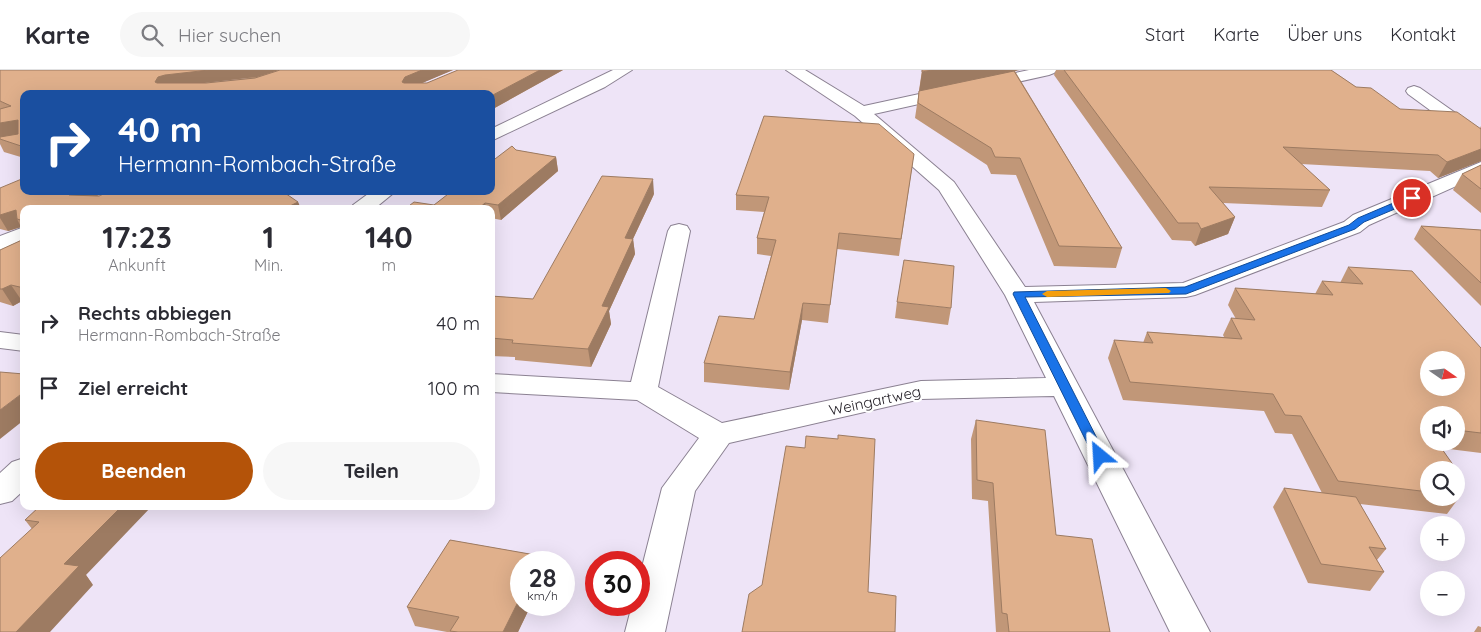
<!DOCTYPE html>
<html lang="de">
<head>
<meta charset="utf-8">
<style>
  :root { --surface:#fff; --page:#f7f7f7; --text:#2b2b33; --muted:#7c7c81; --line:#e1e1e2; --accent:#b45309 }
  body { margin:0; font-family:Quicksand,sans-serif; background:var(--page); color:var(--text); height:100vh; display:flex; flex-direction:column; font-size:19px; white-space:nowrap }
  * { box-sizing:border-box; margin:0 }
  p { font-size:16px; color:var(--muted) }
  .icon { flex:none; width:28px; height:28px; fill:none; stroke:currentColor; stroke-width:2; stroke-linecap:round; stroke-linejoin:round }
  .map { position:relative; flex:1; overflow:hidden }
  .details { position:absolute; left:20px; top:135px; width:475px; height:305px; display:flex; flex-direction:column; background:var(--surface); border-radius:10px; box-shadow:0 5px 20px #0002 }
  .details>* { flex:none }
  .top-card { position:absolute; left:20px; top:20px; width:475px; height:105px; border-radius:10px; box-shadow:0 5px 20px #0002; background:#1a4fa0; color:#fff; overflow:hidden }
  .needle { width:32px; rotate:104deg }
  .tools { position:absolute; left:1420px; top:281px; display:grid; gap:10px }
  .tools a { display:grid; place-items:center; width:45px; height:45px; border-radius:50%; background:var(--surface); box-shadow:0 5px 20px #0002; font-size:25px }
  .speed { position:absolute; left:510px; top:481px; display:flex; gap:10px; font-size:25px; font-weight:700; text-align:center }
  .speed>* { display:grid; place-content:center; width:65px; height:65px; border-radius:50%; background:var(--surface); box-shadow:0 5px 20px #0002; line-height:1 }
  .speed small { font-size:12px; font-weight:400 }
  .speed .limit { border:8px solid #d22; background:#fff; color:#111 }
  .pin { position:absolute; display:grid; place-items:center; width:42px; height:42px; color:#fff; margin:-21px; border:2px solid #fff; border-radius:50%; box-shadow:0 1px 5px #0007 }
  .me { position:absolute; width:55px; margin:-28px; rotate:333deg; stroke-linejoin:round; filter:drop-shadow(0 0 4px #0008) }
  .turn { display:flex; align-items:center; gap:18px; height:105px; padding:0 15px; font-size:22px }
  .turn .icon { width:65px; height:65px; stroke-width:2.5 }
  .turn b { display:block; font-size:35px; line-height:42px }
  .eta { display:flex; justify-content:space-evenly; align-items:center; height:85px; text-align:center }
  .eta b { font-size:30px; font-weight:700; line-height:35px }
  .action { display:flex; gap:10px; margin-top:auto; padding:10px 15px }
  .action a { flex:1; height:58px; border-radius:30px; background:var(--accent); color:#fff; font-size:20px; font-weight:700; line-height:58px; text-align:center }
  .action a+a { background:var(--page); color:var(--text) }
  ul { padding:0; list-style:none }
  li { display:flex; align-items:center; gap:15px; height:65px; padding:0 15px }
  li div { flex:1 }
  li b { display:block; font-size:19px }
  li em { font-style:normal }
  header { display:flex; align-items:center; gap:30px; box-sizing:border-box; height:70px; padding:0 25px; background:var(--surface); border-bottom:1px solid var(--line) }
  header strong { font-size:24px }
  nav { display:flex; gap:28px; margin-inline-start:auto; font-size:18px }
  .search { width:350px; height:45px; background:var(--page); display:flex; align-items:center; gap:12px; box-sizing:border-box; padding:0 18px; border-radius:28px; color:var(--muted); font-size:19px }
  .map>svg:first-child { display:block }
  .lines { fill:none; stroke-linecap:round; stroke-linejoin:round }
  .minor-casing { stroke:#8b8192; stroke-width:2 }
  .minor { fill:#fff; fill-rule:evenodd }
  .wall { fill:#c19778; fill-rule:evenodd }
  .shaded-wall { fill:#9d7b62 }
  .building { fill:#e0b08c; stroke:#9d7b62; fill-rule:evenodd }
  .route { fill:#1a73e8; stroke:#114b97 }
  .slow { fill:#f59e0b }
  .labels { text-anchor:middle; stroke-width:4.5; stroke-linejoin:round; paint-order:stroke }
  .street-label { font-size:15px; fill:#1d1920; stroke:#fff }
</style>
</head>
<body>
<header>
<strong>Karte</strong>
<div class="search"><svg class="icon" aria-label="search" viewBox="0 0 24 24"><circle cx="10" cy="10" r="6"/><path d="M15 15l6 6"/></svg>Hier suchen</div>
<nav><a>Start</a><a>Karte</a><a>Über uns</a><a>Kontakt</a></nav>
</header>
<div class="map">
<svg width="1481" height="562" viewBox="0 0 1481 562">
  <rect width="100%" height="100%" fill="#eee4f7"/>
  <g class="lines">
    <defs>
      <path id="minor" d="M613 0H632L605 17 491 71V59Z
        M786 0H805L864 36 1029 0H1057L1054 3 1049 5 874 44 954 112 1025 217 1183 213 1344 152 1353 145 1481 92V105L1369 155 1360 162 1195 225 1186 227 1034 232 1210 562H1170L1054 326 921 329 729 373 695 421 665 562H625L632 535H639V509L662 418 699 368 637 330 491 322V304L631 312 668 161 671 156 679 154 687 156 690 161 658 317 722 353 921 311 1046 308 1005 225 939 120 855 46Z
        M1414 16 1420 18 1481 61V74L1475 73 1408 24 1406 21 1408 18Z
        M372 121H396L374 139H350L353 135Z
        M24 157V172L0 181V166Z
        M0 262 24 265V281L0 278Z
        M24 388V420L12 431 0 434V403L12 392Z"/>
    </defs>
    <!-- minor casing -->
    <use href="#minor" class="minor-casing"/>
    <!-- minor -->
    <use href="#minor" class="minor"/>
  </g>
  <!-- wall -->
  <path class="wall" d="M0 0H453L422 13H427L458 0H563L491 40V24H24V88L4 82 0 74ZM256 7 206 13H202Z
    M922 0 1015 1 1122 178 1116 198 1054 196 1016 105 991 104 987 95 915 48Z
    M1056 0H1331L1356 17 1400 39 1480 58 1481 56V91L1438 108 1430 101 1301 94 1330 120 1322 137 1223 133 1235 147 1228 164 1195 176 1191 171 1172 170 1054 5Z
    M516 80 556 87 558 101 501 150 491 148V139H405L434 135Z
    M914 84 899 186 837 179 828 253 802 250 789 320 704 312V293L754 249 771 186 757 184V168L764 142 736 140V125Z
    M1481 95V143L1453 120 1462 104Z
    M0 118 24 121H108L97 126 298 132 301 139H24V161L21 157 8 161 0 159Z
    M654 124 633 169 635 184 609 241 611 254 591 297 515 290V287L491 286V226L533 229Z
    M1421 156 1481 160V236L1414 169Z
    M24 169V232L22 231 13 236 0 232V180Z
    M1348 197 1481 278V383L1441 378 1461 406 1456 412V400H1429V428H1456V418L1461 425 1447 444 1360 434 1386 479 1377 490 1384 502 1370 521 1308 513 1273 437 1284 418 1322 423 1292 364 1275 363 1264 341 1123 330 1108 288 1114 270 1143 273 1147 262 1224 267 1223 265 1231 248 1236 249 1228 235 1235 218 1315 224 1322 211 1340 213ZM1429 345H1456V372H1429Z
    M897 232 951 238 948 255 895 248Z
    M976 350 1056 465 1110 562H996L988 431 972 429 971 369Z
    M40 436 86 505 93 515 32 459 25 450Z
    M450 470 541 486 543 492H521V535H531L518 562H447L415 556 407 537Z
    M1478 556 1481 557V562H1474Z"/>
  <!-- shaded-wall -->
  <path class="shaded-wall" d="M209 0H279L257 7 170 17 163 19 155 12 158 7 165 5Z
    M422 0H453L408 19 402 12 405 7Z
    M540 0H563L491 40V26Z
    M932 0H1020L919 22 922 2Z
    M18 50 24 64 0 68V53Z
    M1481 79V91L1438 108 1447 92Z
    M556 87 558 101 501 150 498 135Z
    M653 109 654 124 632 171 633 169 635 184 609 241 611 254 591 297 588 279 602 236 625 168Z
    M71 121H108L80 133 69 125Z
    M298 132 301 139H284Z
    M485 133 487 139H478Z
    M16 140 17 149 21 157 8 161 0 148V145Z
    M1235 147 1228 164 1195 176 1201 159Z
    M11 215 22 231 13 236 2 219Z
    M803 233 802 250 789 320 790 302Z
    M24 322V350L0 369V340Z
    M122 436H152L86 505 93 515 50 562H16L64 494Z
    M541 486 543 492H538Z
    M521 526V535H531L518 562H503Z"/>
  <!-- building -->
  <path class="building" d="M0 0H209L165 5 158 7 155 12 157 13H206L255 8 280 0H422L405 7 402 12 404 13H427L458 0H540L491 26V24H24V77L0 69V67L18 64V50L0 53V39L11 36 0 31Z
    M922 0H932L922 2Z
    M1064 0H1331L1356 17 1371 18 1400 39 1457 42 1481 59V79L1447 92 1438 85 1283 77 1330 120 1209 117 1235 147 1201 159 1198 153H1178Z
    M1014 1 1122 178 1059 176 1020 88 995 87 991 78 918 33 919 21Z
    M764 46 879 54 914 84 901 169 839 163 830 235 803 233 790 302 704 293 719 246 754 249 776 170 757 168 769 127 736 125Z
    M512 76 516 80 556 87 498 135 485 133 478 139H405L414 132 434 135 452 121H491V92Z
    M1481 95V119L1462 104Z
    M602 106 653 109 625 168 633 169 602 236 609 237 588 279 512 273 513 270 491 268V226L533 229Z
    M24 108V121H71L69 125 99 126 110 121H282L298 132 284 139H24V151L17 149 16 140 0 145V118Z
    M1421 156 1481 160V213Z
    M24 169V218L11 215 2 219H0V180Z
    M904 190 954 196 951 238 897 232Z
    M1348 197 1412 201 1481 278V363L1456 360V345H1429V358L1426 357 1429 361V372H1437L1461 406 1456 405V400H1429V422L1338 411 1301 346 1285 345 1273 324 1130 312 1114 270 1153 273 1147 262 1242 269 1231 248 1255 250 1235 218 1333 225 1322 211 1363 214ZM1429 290H1456V318H1429Z
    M0 302 24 304V322L0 340Z
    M976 350 1045 360 1056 465 1092 469 1110 562H1009L1007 544 1002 543 993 413 977 410Z
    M838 365 875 369 868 522 896 526 895 562H742L749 524 762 515 786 376 805 378 806 366 838 369Z
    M1284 418 1356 427 1386 479 1369 477 1384 502 1321 494Z
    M1456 418 1461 425H1456Z
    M40 436H122L64 494 79 496 16 562H0V488L39 452 25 450Z
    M450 470 541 486 538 492H521V526L503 562H458L450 561 459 547 407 537Z"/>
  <!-- route -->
  <path class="route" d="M1412 125 1416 126V130L1364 152 1355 159 1186 224 1025 227 1106 386 1104 389H1095L1013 224 1014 222 1185 217 1349 155 1358 148Z"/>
  <!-- slow -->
  <path class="slow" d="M1166 218 1171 221 1169 223 1047 227 1042 224 1047 221Z"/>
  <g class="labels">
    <!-- street labels -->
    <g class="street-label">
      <text transform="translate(875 331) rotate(-12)" y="5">Weingartweg</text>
    </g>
  </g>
</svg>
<div class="tools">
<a><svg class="needle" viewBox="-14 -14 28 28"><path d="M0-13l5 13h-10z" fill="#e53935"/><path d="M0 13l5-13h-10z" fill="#7c7c81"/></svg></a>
<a><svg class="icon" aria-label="sound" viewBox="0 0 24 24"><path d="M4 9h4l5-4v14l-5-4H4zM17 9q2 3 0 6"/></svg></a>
<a><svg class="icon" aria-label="search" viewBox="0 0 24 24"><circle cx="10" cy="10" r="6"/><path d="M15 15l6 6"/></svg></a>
<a>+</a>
<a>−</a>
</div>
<div class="speed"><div>28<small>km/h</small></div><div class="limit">30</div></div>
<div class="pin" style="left:1412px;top:128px;background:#d93025"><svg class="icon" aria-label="arrive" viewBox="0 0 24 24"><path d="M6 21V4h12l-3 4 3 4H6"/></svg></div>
<svg class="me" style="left:1100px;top:386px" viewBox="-20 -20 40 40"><path d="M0-17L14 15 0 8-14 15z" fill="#1a73e8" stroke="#fff" stroke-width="4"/></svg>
<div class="top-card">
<div class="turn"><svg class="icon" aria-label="right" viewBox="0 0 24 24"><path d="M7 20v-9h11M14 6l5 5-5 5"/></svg><div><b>40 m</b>Hermann-Rombach-Straße</div></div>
</div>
<section class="details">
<div class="eta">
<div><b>17:23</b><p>Ankunft</p></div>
<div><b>1</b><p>Min.</p></div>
<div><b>140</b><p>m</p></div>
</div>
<ul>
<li><svg class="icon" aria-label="right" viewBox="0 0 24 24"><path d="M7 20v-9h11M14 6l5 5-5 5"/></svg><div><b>Rechts abbiegen</b><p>Hermann-Rombach-Straße</p></div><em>40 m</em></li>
<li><svg class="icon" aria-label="arrive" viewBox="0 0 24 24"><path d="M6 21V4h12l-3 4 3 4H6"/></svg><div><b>Ziel erreicht</b></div><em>100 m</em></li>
</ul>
<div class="action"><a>Beenden</a><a>Teilen</a></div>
</section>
</div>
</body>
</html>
